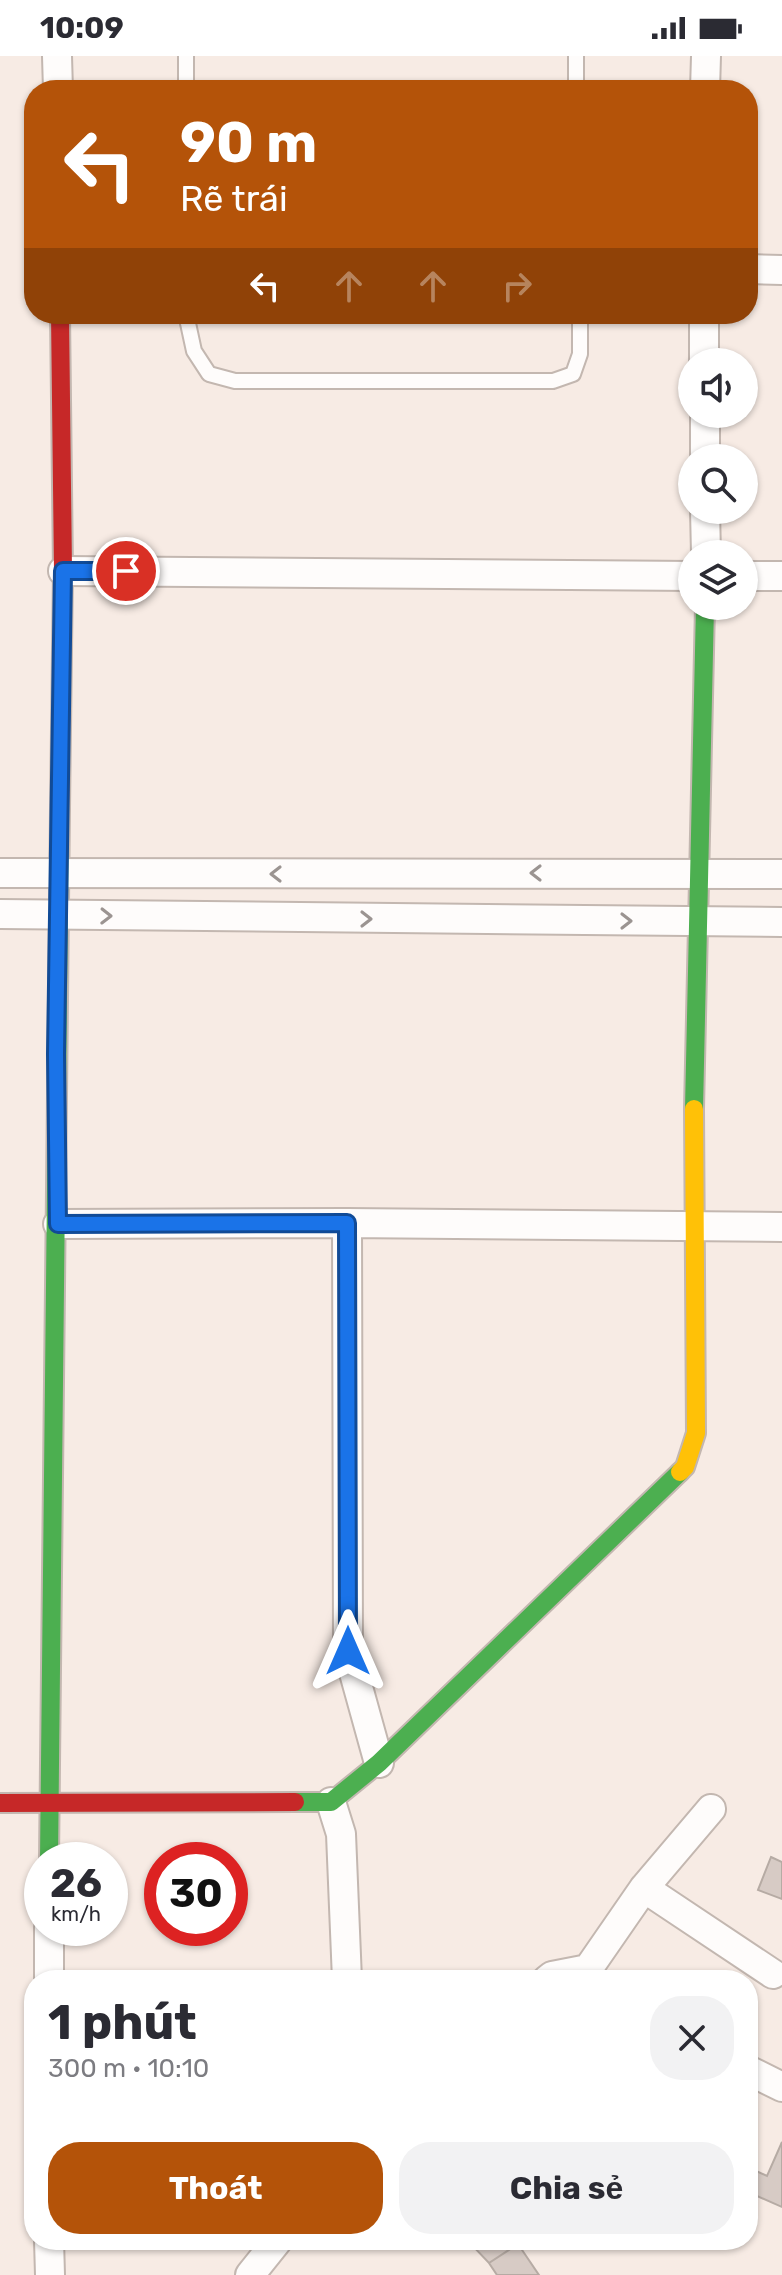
<!DOCTYPE html>
<html lang="vi">
<head>
<meta charset="utf-8">
<style>
  :root { --surface:#fff; --page:#f2f2f3; --text:#2b2b33; --muted:#7c7c81; --accent:#b45309 }
  body { margin:0; font-family:Rubik,sans-serif; background:var(--page); color:var(--text); height:100vh; display:flex; flex-direction:column; font-size:30px; white-space:nowrap }
  * { box-sizing:border-box; margin:0 }
  p { font-size:26px; color:var(--muted) }
  .icon { flex:none; width:44px; height:44px; fill:none; stroke:currentColor; stroke-width:2; stroke-linecap:round; stroke-linejoin:round }
  .map { position:relative; flex:1; overflow:hidden }
  .panel { position:absolute; left:24px; top:1914px; width:734px; height:280px; display:flex; flex-direction:column; background:var(--surface); border-radius:32px; box-shadow:0 2px 6px #0004 }
  .panel>* { flex:none }
  .top-card { position:absolute; left:24px; top:24px; width:734px; height:244px; border-radius:32px; box-shadow:0 2px 6px #0004; background:#b45309; color:#fff; overflow:hidden }
  .controls { position:absolute; left:678px; top:292px; display:grid; gap:16px }
  .controls a { display:grid; place-items:center; width:80px; height:80px; border-radius:50%; background:var(--surface); box-shadow:0 2px 6px #0004; font-size:40px }
  .speed { position:absolute; left:24px; top:1786px; display:flex; gap:16px; font-size:40px; font-weight:700; text-align:center }
  .speed>* { display:grid; place-content:center; width:104px; height:104px; border-radius:50%; background:var(--surface); box-shadow:0 2px 6px #0004; line-height:1 }
  .speed small { font-size:20px; font-weight:400 }
  .speed .limit { border:12px solid #d22; background:#fff; color:#111 }
  .pin { position:absolute; display:grid; place-items:center; width:68px; height:68px; color:#fff; margin:-34px; border:4px solid #fff; border-radius:50%; box-shadow:0 2px 8px #0007 }
  .me { position:absolute; width:88px; margin:-44px; rotate:0deg; stroke-linejoin:round; filter:drop-shadow(0 0 6px #0008) }
  .turn { display:flex; align-items:center; gap:28px; height:168px; padding:0 24px; font-size:36px }
  .turn .icon { width:104px; height:104px; stroke-width:2.5 }
  .turn b { display:block; font-size:56px; line-height:68px }
  .lanes { display:flex; align-items:center; height:76px; padding:0 24px; background:#0003; justify-content:center; gap:40px; direction:ltr }
  .lanes .off { opacity:.35 }
  .round { display:grid; place-items:center; flex:none; width:84px; height:84px; border-radius:32px; background:var(--page) }
  .overview { display:flex; align-items:center; justify-content:space-between; height:136px; padding:0 24px }
  h1 { font-size:48px; font-weight:700; line-height:60px }
  .action { display:flex; gap:16px; margin-top:auto; padding:16px 24px }
  .action a { flex:1; height:92px; border-radius:32px; background:var(--accent); color:#fff; font-size:32px; font-weight:700; line-height:92px; text-align:center }
  .action a+a { background:var(--page); color:var(--text) }
  .status { display:flex; justify-content:space-between; align-items:center; height:56px; padding:0 40px; background:var(--surface); direction:ltr }
  .status svg { height:22px; fill:currentColor }
  .map>svg:first-child { display:block }
  .building { fill:#d7cbc5; stroke:#b6aba4; stroke-width:2 }
  .lines { fill:none; stroke-linecap:round; stroke-linejoin:round }
  .lane-casing { stroke:#c3b7b0; stroke-width:18 }
  .street-casing { stroke:#c3b7b0; stroke-width:32 }
  .fast-casing { stroke:#c3b7b0; stroke-width:22 }
  .slow-casing { stroke:#c3b7b0; stroke-width:22 }
  .jam-casing { stroke:#c3b7b0; stroke-width:22 }
  .lane { stroke:#fefcfb; stroke-width:14 }
  .street { stroke:#fefcfb; stroke-width:28 }
  .fast { stroke:#4caf50; stroke-width:18 }
  .slow { stroke:#ffc107; stroke-width:18 }
  .jam { stroke:#c62828; stroke-width:18 }
  .oneway { stroke:#9b9491 }
  .route-casing { stroke:#114b97; stroke-width:20 }
  .route { stroke:#1a73e8; stroke-width:14 }
</style>
</head>
<body>
<div class="status"><b>10:09</b><svg viewBox="0 0 49 12"><path d="M0 12V9h3v3zM5 12V6h3v6zM10 12V3h3v9zM15 12V0h3v12zM26 1h20v11H26zM47 4h2v5h-2z"/></svg></div>
<div class="map">
<svg width="782" height="2219" viewBox="0 0 782 2219">
  <rect width="100%" height="100%" fill="#f7ebe4"/>
  <!-- building -->
  <path class="building" d="M771 1801 782 1806V1843L758 1834Z
    M782 2086V2151L748 2136 752 2113 767 2120Z
    M472 2184H515L518 2188 489 2207 469 2186Z
    M518 2188 539 2219H497L489 2207Z"/>
  <g class="lines">
    <defs>
      <path id="lane" d="M576 0V34
        M186 34V0
        M186 258 194 295 209 318 235 325H553L573 318 580 298V258"/>
      <path id="street" d="M57 0 58 34
        M705 34 706 0
        M748 213 782 214
        M704 258V306
        M705 358V402
        M705 454 706 498
        M63 515 692 520
        M744 520H782
        M0 817 782 818
        M0 858 782 866
        M347 1167 348 1595 379 1707
        M58 1168 347 1167 782 1171
        M331 1746 341 1778 347 1924
        M644 1832 773 1918
        M49 1872V1924
        M547 1924 552 1920 588 1913 644 1832 711 1753
        M748 2014 782 2031
        M49 2184 50 2219
        M250 2219 278 2184"/>
      <path id="fast" d="M694 1053 705 550
        M295 1746H331L379 1707 680 1416
        M49 1804 60 752"/>
      <path id="slow" d="M680 1416 685 1411 696 1377 694 1053"/>
      <path id="jam" d="M60 258 63 515 60 752
        M0 1747 295 1746"/>
    </defs>
    <!-- lane casing -->
    <use href="#lane" class="lane-casing"/>
    <!-- street casing -->
    <use href="#street" class="street-casing"/>
    <!-- fast casing -->
    <use href="#fast" class="fast-casing"/>
    <!-- slow casing -->
    <use href="#slow" class="slow-casing"/>
    <!-- jam casing -->
    <use href="#jam" class="jam-casing"/>
    <!-- lane -->
    <use href="#lane" class="lane"/>
    <!-- street -->
    <use href="#street" class="street"/>
    <!-- fast -->
    <use href="#fast" class="fast"/>
    <!-- slow -->
    <use href="#slow" class="slow"/>
    <!-- jam -->
    <use href="#jam" class="jam"/>
  </g>
  <!-- one-way arrows -->
  <defs><path id="oneway-chevron" d="M-2-3.5L2.5 0L-2 3.5" fill="none" stroke-width="1.6" stroke-linecap="round" stroke-linejoin="round" transform="scale(2)"/></defs>
  <g class="oneway">
    <use href="#oneway-chevron" transform="translate(536 817) rotate(180)"/>
    <use href="#oneway-chevron" transform="translate(276 818) rotate(180)"/>
    <use href="#oneway-chevron" transform="translate(106 860) rotate(1)"/>
    <use href="#oneway-chevron" transform="translate(366 863)"/>
    <use href="#oneway-chevron" transform="translate(626 865)"/>
  </g>
  <g class="lines">
    <defs>
      <path id="route" d="M126 515H63L56 998 58 1168 347 1167 348 1595"/>
    </defs>
    <!-- route casing -->
    <use href="#route" class="route-casing"/>
    <!-- route -->
    <use href="#route" class="route"/>
  </g>
</svg>
<div class="controls">
<a><svg class="icon" aria-label="sound" viewBox="0 0 24 24"><path d="M4 9h4l5-4v14l-5-4H4zM17 9q2 3 0 6"/></svg></a>
<a><svg class="icon" aria-label="search" viewBox="0 0 24 24"><circle cx="10" cy="10" r="6"/><path d="M15 15l6 6"/></svg></a>
<a><svg class="icon" aria-label="layers" viewBox="0 0 24 24"><path d="M12 4l9 5-9 5-9-5zM3 14l9 5 9-5"/></svg></a>
</div>
<div class="speed"><div>26<small>km/h</small></div><div class="limit">30</div></div>
<div class="pin" style="left:126px;top:515px;background:#d93025"><svg class="icon" aria-label="arrive" viewBox="0 0 24 24"><path d="M6 21V4h12l-3 4 3 4H6"/></svg></div>
<svg class="me" style="left:348px;top:1595px" viewBox="-20 -20 40 40"><path d="M0-17L14 15 0 8-14 15z" fill="#1a73e8" stroke="#fff" stroke-width="4"/></svg>
<div class="top-card">
<div class="turn"><svg class="icon" aria-label="left" viewBox="0 0 24 24"><path d="M17 20v-9H6M10 6l-5 5 5 5"/></svg><div><b>90 m</b>Rẽ trái</div></div>
<div class="lanes"><svg class="icon" aria-label="left" viewBox="0 0 24 24"><path d="M17 20v-9H6M10 6l-5 5 5 5"/></svg><svg class="icon off" aria-label="ahead" viewBox="0 0 24 24"><path d="M12 20V5M6 11l6-6 6 6"/></svg><svg class="icon off" aria-label="ahead" viewBox="0 0 24 24"><path d="M12 20V5M6 11l6-6 6 6"/></svg><svg class="icon off" aria-label="right" viewBox="0 0 24 24"><path d="M7 20v-9h11M14 6l5 5-5 5"/></svg></div>
</div>
<section class="panel">
<div class="overview"><div><h1>1 phút</h1><p>300 m · 10:10</p></div><a class="round"><svg class="icon" aria-label="close" viewBox="0 0 24 24"><path d="M6 6l12 12M18 6L6 18"/></svg></a></div>
<div class="action"><a>Thoát</a><a>Chia sẻ</a></div>
</section>
</div>
</body>
</html>
